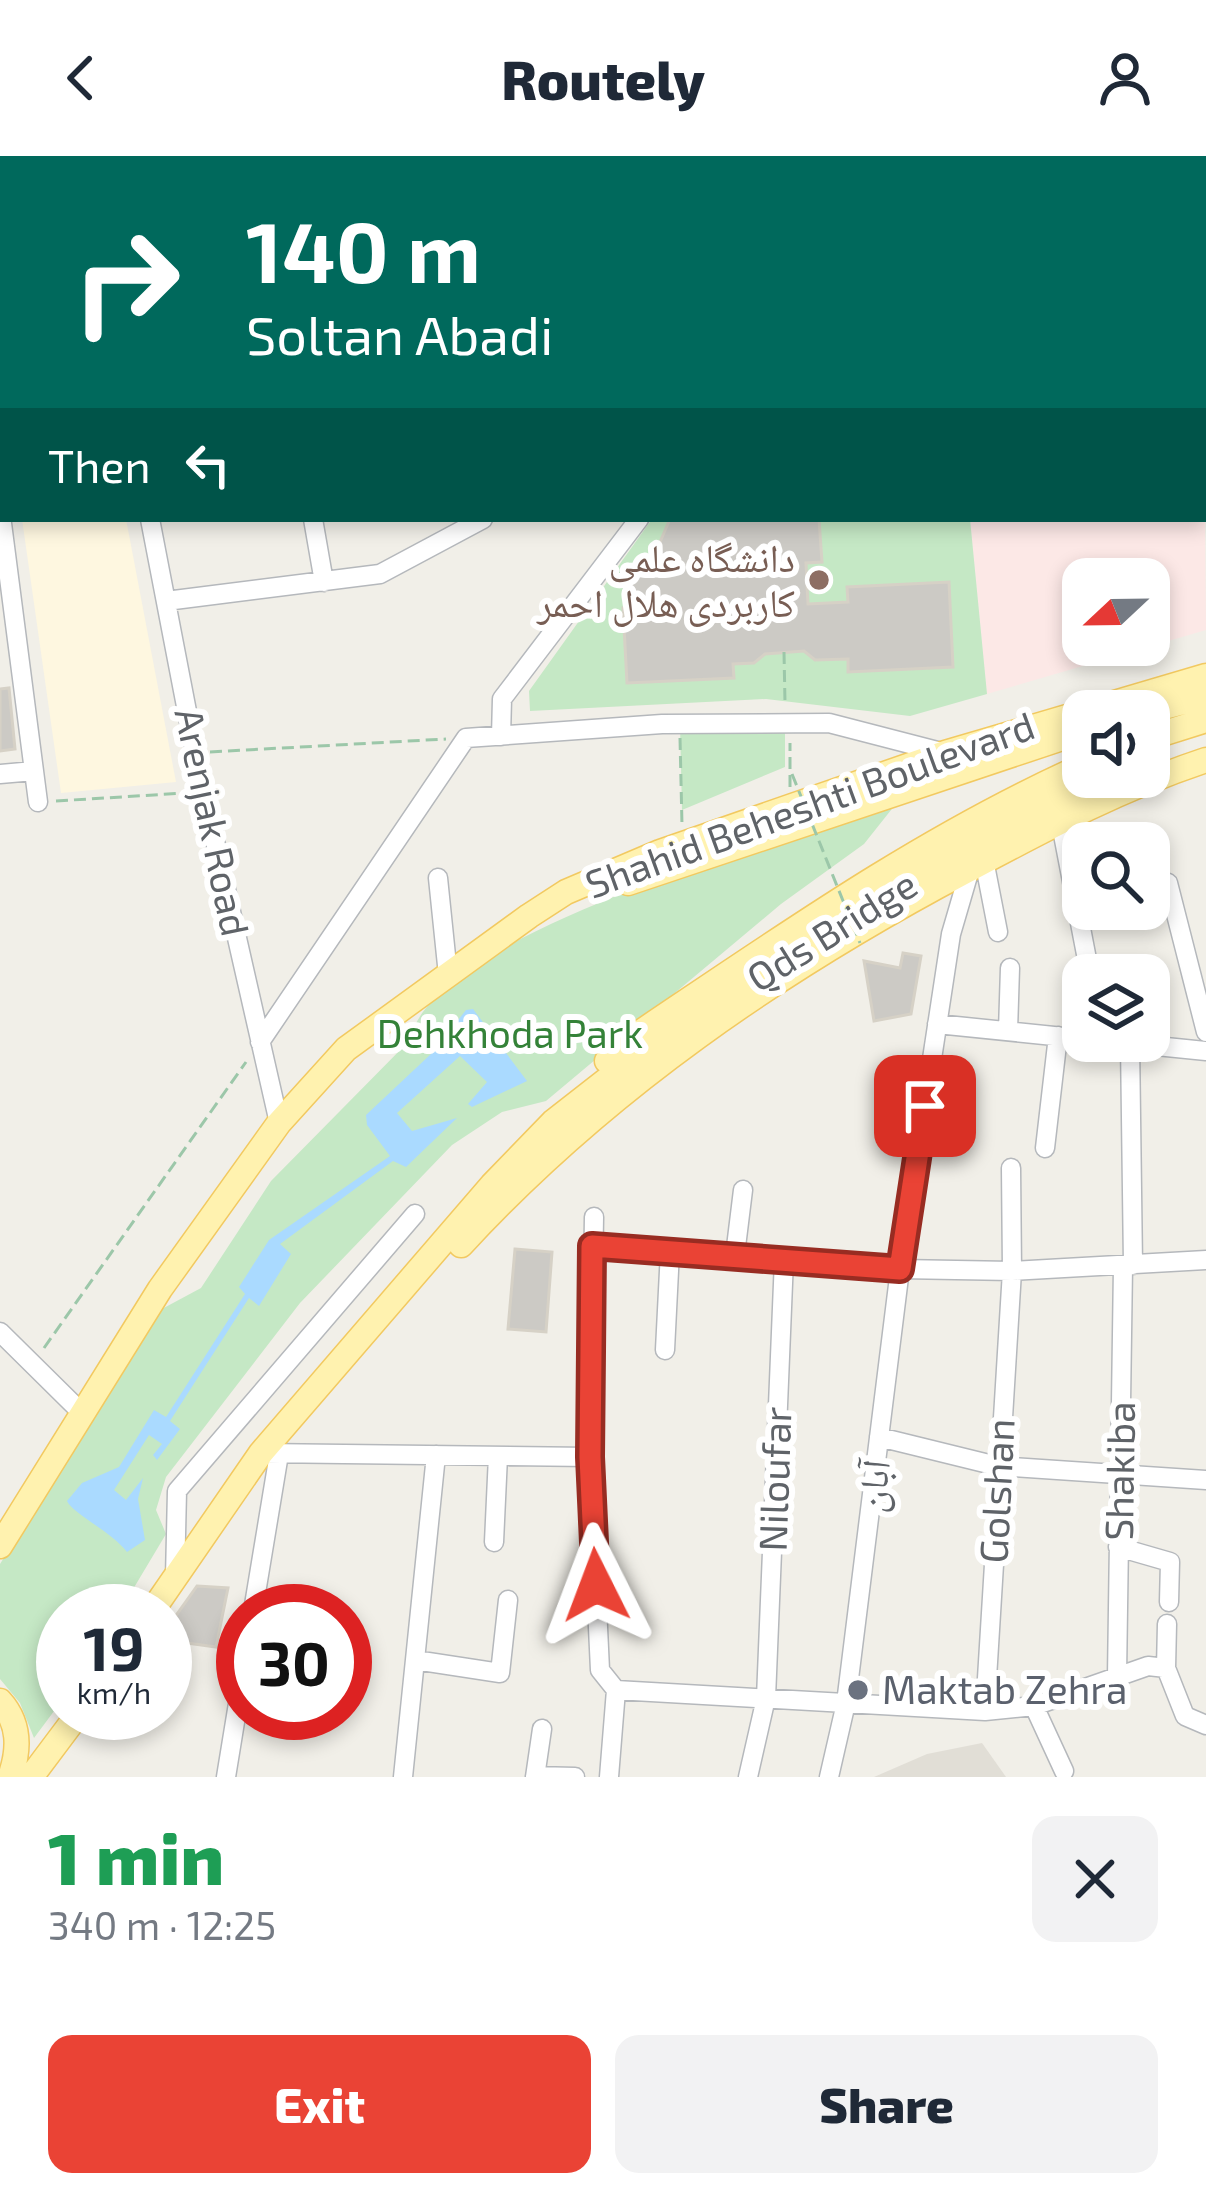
<!DOCTYPE html>
<html lang="en">
<head>
<meta charset="utf-8">
<style>
  :root { --surface:#fff; --page:#f2f2f3; --text:#1f2937; --muted:#747a83; --accent:#ea4335 }
  body { margin:0; font-family:"Exo 2","Noto Naskh Arabic",sans-serif; background:var(--page); color:var(--text); height:100vh; display:flex; flex-direction:column; font-size:45px; white-space:nowrap }
  * { box-sizing:border-box; margin:0 }
  p { font-size:39px; color:var(--muted) }
  .icon { flex:none; width:66px; height:66px; fill:none; stroke:currentColor; stroke-width:2; stroke-linecap:round; stroke-linejoin:round }
  .map { position:relative; height:1621px; overflow:hidden }
  .side { display:flex; flex-direction:column; background:var(--surface); flex:1 }
  .side>* { flex:none }
  .hud { position:absolute; left:0px; top:0px; width:1206px; height:366px; box-shadow:0 6px 18px #0003; background:#00695c; color:#fff; overflow:hidden }
  .needle { width:78px; rotate:248deg }
  .fabs { position:absolute; left:1062px; top:402px; display:grid; gap:24px }
  .fabs a { display:grid; place-items:center; width:108px; height:108px; border-radius:24px; background:var(--surface); box-shadow:0 6px 18px #0003; font-size:60px }
  .speed { position:absolute; left:36px; top:1428px; display:flex; gap:24px; font-size:60px; font-weight:700; text-align:center }
  .speed>* { display:grid; place-content:center; width:156px; height:156px; border-radius:50%; background:var(--surface); box-shadow:0 6px 18px #0003; line-height:1 }
  .speed small { font-size:30px; font-weight:400 }
  .speed .limit { border:18px solid #d22; background:#fff; color:#111 }
  .pin { position:absolute; display:grid; place-items:center; width:102px; height:102px; color:#fff; margin:-51px; border-radius:24px; box-shadow:0 6px 18px #0006 }
  .me { position:absolute; width:132px; margin:-66px; rotate:357deg; stroke-linejoin:round; filter:drop-shadow(0 0 9px #0008) }
  .turn { display:flex; align-items:center; gap:42px; height:252px; padding:0 48px; font-size:54px }
  .turn .icon { width:156px; height:156px; stroke-width:2.5 }
  .turn b { display:block; font-size:84px; line-height:102px }
  .then { display:flex; align-items:center; height:114px; padding:0 48px; background:#0003; gap:24px; font-size:45px }
  .round { display:grid; place-items:center; flex:none; width:126px; height:126px; border-radius:24px; background:var(--page) }
  .overview { display:flex; align-items:center; justify-content:space-between; height:204px; padding:0 48px }
  h1 { font-size:72px; font-weight:800; line-height:90px; color:#1e9e55 }
  .primary-button { display:flex; gap:24px; margin-top:auto; padding:24px 48px }
  .primary-button a { flex:1; height:138px; border-radius:24px; background:var(--accent); color:#fff; font-size:48px; font-weight:800; line-height:138px; text-align:center }
  .primary-button a+a { background:var(--page); color:var(--text) }
  header { display:flex; justify-content:space-between; align-items:center; height:156px; padding:0 48px; background:var(--surface); font-size:54px; font-weight:800 }
  .map>svg:first-child { display:block }
  .commercial { fill:#fef7e0 }
  .education { fill:#e1ded6 }
  .medical { fill:#fce8e6; fill-rule:evenodd }
  .green { fill:#c5e8c5 }
  .water { fill:#aadaff }
  .building { fill:#cccac5; stroke:#d6d1c6; stroke-width:3 }
  .lines { fill:none; stroke-linecap:round; stroke-linejoin:round }
  .minor-casing { stroke:#b5b8bc; stroke-width:21 }
  .major-casing { stroke:#f2c960; stroke-width:27 }
  .path { stroke:#9cc7a9; stroke-width:3; stroke-dasharray:12 6; stroke-linecap:butt }
  .minor { stroke:#fff; stroke-width:18 }
  .major { stroke:#fff2af; stroke-width:24 }
  .path-bridge { stroke:#9cc7a9; stroke-width:3; stroke-dasharray:12 6; stroke-linecap:butt }
  .route-casing { stroke:#982c22; stroke-width:30 }
  .route { stroke:#ea4335; stroke-width:21 }
  .education-dot { fill:#8d6e63; stroke:#fff; stroke-width:4.5 }
  .worship-dot { fill:#6b7280; stroke:#fff; stroke-width:4.5 }
  .labels { text-anchor:middle; stroke-width:12; stroke-linejoin:round; paint-order:stroke }
  .education-label { font-size:39px; fill:#785e54; stroke:#fff; text-anchor:end }
  .street-label { font-size:39px; fill:#5f6368; stroke:#fff }
  .park-label { font-size:39px; fill:#348238; stroke:#fff }
  .worship-label { font-size:39px; fill:#5b616d; stroke:#fff; text-anchor:start }
</style>
</head>
<body>
<header><svg class="icon" aria-label="back" viewBox="0 0 24 24"><path d="M15 5l-7 7 7 7"/></svg>Routely<svg class="icon" aria-label="person" viewBox="0 0 24 24"><circle cx="12" cy="8" r="4"/><path d="M4 21q1-7 8-7t8 7"/></svg></header>
<div class="map">
<svg width="1206" height="1621" viewBox="0 0 1206 1621">
  <rect width="100%" height="100%" fill="#f1efe8"/>
  <!-- commercial -->
  <path class="commercial" d="M22 363H126L176 626 61 637Z"/>
  <!-- education -->
  <path class="education" d="M982 1587 1006 1621H874L927 1598Z"/>
  <!-- medical -->
  <path class="medical" d="M1203 163 1206 474 987 538 970 363H1203ZM1083 423H1149V489H1083Z"/>
  <!-- green -->
  <path class="green" d="M652 363H970L987 538 910 560 766 543 530 555 529 535Z
    M785 567V611L682 654 680 568Z
    M895 649 864 688 781 748 546 945 502 956 452 989 300 1147 166 1321 156 1354 166 1378 120 1455H63V1543L34 1582 20 1547 0 1523V1408L160 1154 201 1132 271 1025 409 885C435 773 791 682 895 649Z"/>
  <!-- water -->
  <path class="water" d="M473 853 527 925 472 951 468 948 487 926 460 900 397 957 412 975 457 962 406 1011 393 1005 280 1088 291 1098 259 1150 249 1142 170 1265 180 1273 157 1304 153 1299 162 1288 149 1279 114 1334 126 1344 143 1322 138 1343 145 1384 127 1396C112 1376 73 1358 67 1345L82 1327 119 1311 154 1254 166 1261 245 1138 239 1131 269 1084 390 1000 367 969 366 959 432 897 466 854Z"/>
  <!-- building -->
  <path class="building" d="M670 363H819L822 406 806 407 808 448 848 446 847 431 949 426 953 511 848 516V503L815 504 804 495 765 498 754 507 733 508 734 522 627 527 623 452H630L628 418 662 416 660 386Z
    M9 532 15 593 0 595V533Z
    M903 797 921 800 911 858 874 865 864 805 900 812Z
    M515 1093 552 1096 546 1176 508 1173Z
    M197 1430 228 1432 216 1491 165 1484V1475Z"/>
  <g class="lines">
    <defs>
      <path id="minor" d="M2 0 5 3
        M1203 277H1206
        M0 352 38 646
        M150 363 195 597 279 967
        M313 363 324 426
        M166 445 380 418 483 363
        M501 580 502 543 639 363
        M0 618 34 615
        M1060 663 1090 819
        M984 704 998 776
        M438 722 448 819
        M1168 727 1206 876
        M937 868 1083 883
        M1008 875 1010 812
        M1107 885 1206 895
        M260 886 466 582 662 568 829 567 945 597
        M1130 887 1133 1109
        M1045 992 1058 880
        M594 1061 590 1301 600 1514 616 1534 609 1621
        M592 1091 900 1113 1012 1115 1206 1104
        M735 1099 743 1034
        M0 1176 81 1256
        M665 1194 670 1095
        M879 1281 997 1310 1206 1324
        M261 1297 590 1301
        M494 1386 498 1300
        M1118 1391 1170 1406 1169 1446
        M175 1422 177 1335 415 1058
        M253 1455 279 1298
        M415 1504 500 1517 508 1444
        M1166 1512 1167 1468
        M1117 1521 1123 1110
        M616 1534 985 1555 1034 1550 1148 1510 1166 1512 1185 1560 1206 1569
        M1034 1550 1064 1615
        M985 1555 1012 1115 1011 1012
        M535 1620 575 1621
        M226 1621 243 1517
        M403 1621 436 1299
        M535 1621 542 1573
        M748 1621 766 1542 784 1103
        M829 1621 846 1547 900 1113 951 778 970 713"/>
      <path id="major" d="M1149 555 1206 540
        M1149 582 1206 564
        M628 727 1083 575
        M607 905 632 882C778 784 922 682 1083 610
        M461 1089C604 934 779 814 966 715 1045 673 1121 632 1206 604
        M0 1390 160 1133 279 967 346 893 529 760 566 736 660 696 945 597 1206 520
        M152 1455 261 1297 492 1029 553 966 649 891 860 753 1031 658 1115 621
        M0 1545C20 1567 20 1593 10 1621
        M31 1621 79 1557"/>
    </defs>
    <!-- minor casing -->
    <use href="#minor" class="minor-casing"/>
    <!-- major casing -->
    <use href="#major" class="major-casing"/>
    <!-- path -->
    <path class="path" d="M784 496 785 547
      M680 582 682 669
      M210 596 446 583
      M790 631V587
      M56 645 184 637
      M44 1192 246 906"/>
    <!-- minor -->
    <use href="#minor" class="minor"/>
    <!-- major -->
    <use href="#major" class="major"/>
    <!-- path-bridge -->
    <path class="path-bridge" d="M792 618 860 787"/>
  </g>
  <g class="lines">
    <defs>
      <path id="route" d="M596 1429 590 1301 592 1090 900 1113 925 950"/>
    </defs>
    <!-- route casing -->
    <use href="#route" class="route-casing"/>
    <!-- route -->
    <use href="#route" class="route"/>
  </g>
  <!-- markers -->
  <circle class="education-dot" cx="819" cy="424" r="12"/>
  <circle class="worship-dot" cx="858" cy="1534" r="12"/>
  <g class="labels">
    <!-- education labels -->
    <g class="education-label">
      <text x="795" y="416">دانشگاه علمی<tspan x="795" dy="45">کاربردی هلال احمر</tspan></text>
    </g>
    <!-- street labels -->
    <g class="street-label">
      <text transform="translate(810 649) rotate(-20)" y="14">Shahid Beheshti Boulevard</text>
      <text transform="translate(212 666) rotate(78)" y="14">Arenjak Road</text>
      <text transform="translate(832 775) rotate(-32)" y="14">Qds Bridge</text>
      <text transform="translate(1120 1315) rotate(-89)" y="14">Shakiba</text>
      <text transform="translate(775 1323) rotate(-88)" y="14">Niloufar</text>
      <text transform="translate(873 1330) rotate(-83)" y="14">آبان</text>
      <text transform="translate(997 1335) rotate(-87)" y="14">Golshan</text>
    </g>
    <!-- park labels -->
    <g class="park-label">
      <text x="510" y="892">Dehkhoda Park</text>
    </g>
    <!-- worship labels -->
    <g class="worship-label">
      <text x="882" y="1548">Maktab Zehra</text>
    </g>
  </g>
</svg>
<div class="fabs">
<a><svg class="needle" viewBox="-14 -14 28 28"><path d="M0-13l5 13h-10z" fill="#e53935"/><path d="M0 13l5-13h-10z" fill="#747a83"/></svg></a>
<a><svg class="icon" aria-label="sound" viewBox="0 0 24 24"><path d="M4 9h4l5-4v14l-5-4H4zM17 9q2 3 0 6"/></svg></a>
<a><svg class="icon" aria-label="search" viewBox="0 0 24 24"><circle cx="10" cy="10" r="6"/><path d="M15 15l6 6"/></svg></a>
<a><svg class="icon" aria-label="layers" viewBox="0 0 24 24"><path d="M12 4l9 5-9 5-9-5zM3 14l9 5 9-5"/></svg></a>
</div>
<div class="speed"><div>19<small>km/h</small></div><div class="limit">30</div></div>
<div class="pin" style="left:925px;top:950px;background:#d93025"><svg class="icon" aria-label="arrive" viewBox="0 0 24 24"><path d="M6 21V4h12l-3 4 3 4H6"/></svg></div>
<svg class="me" style="left:596px;top:1429px" viewBox="-20 -20 40 40"><path d="M0-17L14 15 0 8-14 15z" fill="#ea4335" stroke="#fff" stroke-width="4"/></svg>
<div class="hud">
<div class="turn"><svg class="icon" aria-label="right" viewBox="0 0 24 24"><path d="M7 20v-9h11M14 6l5 5-5 5"/></svg><div><b>140 m</b>Soltan Abadi</div></div>
<div class="then">Then<svg class="icon" aria-label="left" viewBox="0 0 24 24"><path d="M17 20v-9H6M10 6l-5 5 5 5"/></svg></div>
</div>
</div>
<section class="side">
<div class="overview"><div><h1>1 min</h1><p>340 m · 12:25</p></div><a class="round"><svg class="icon" aria-label="close" viewBox="0 0 24 24"><path d="M6 6l12 12M18 6L6 18"/></svg></a></div>
<div class="primary-button"><a>Exit</a><a>Share</a></div>
</section>
</body>
</html>
